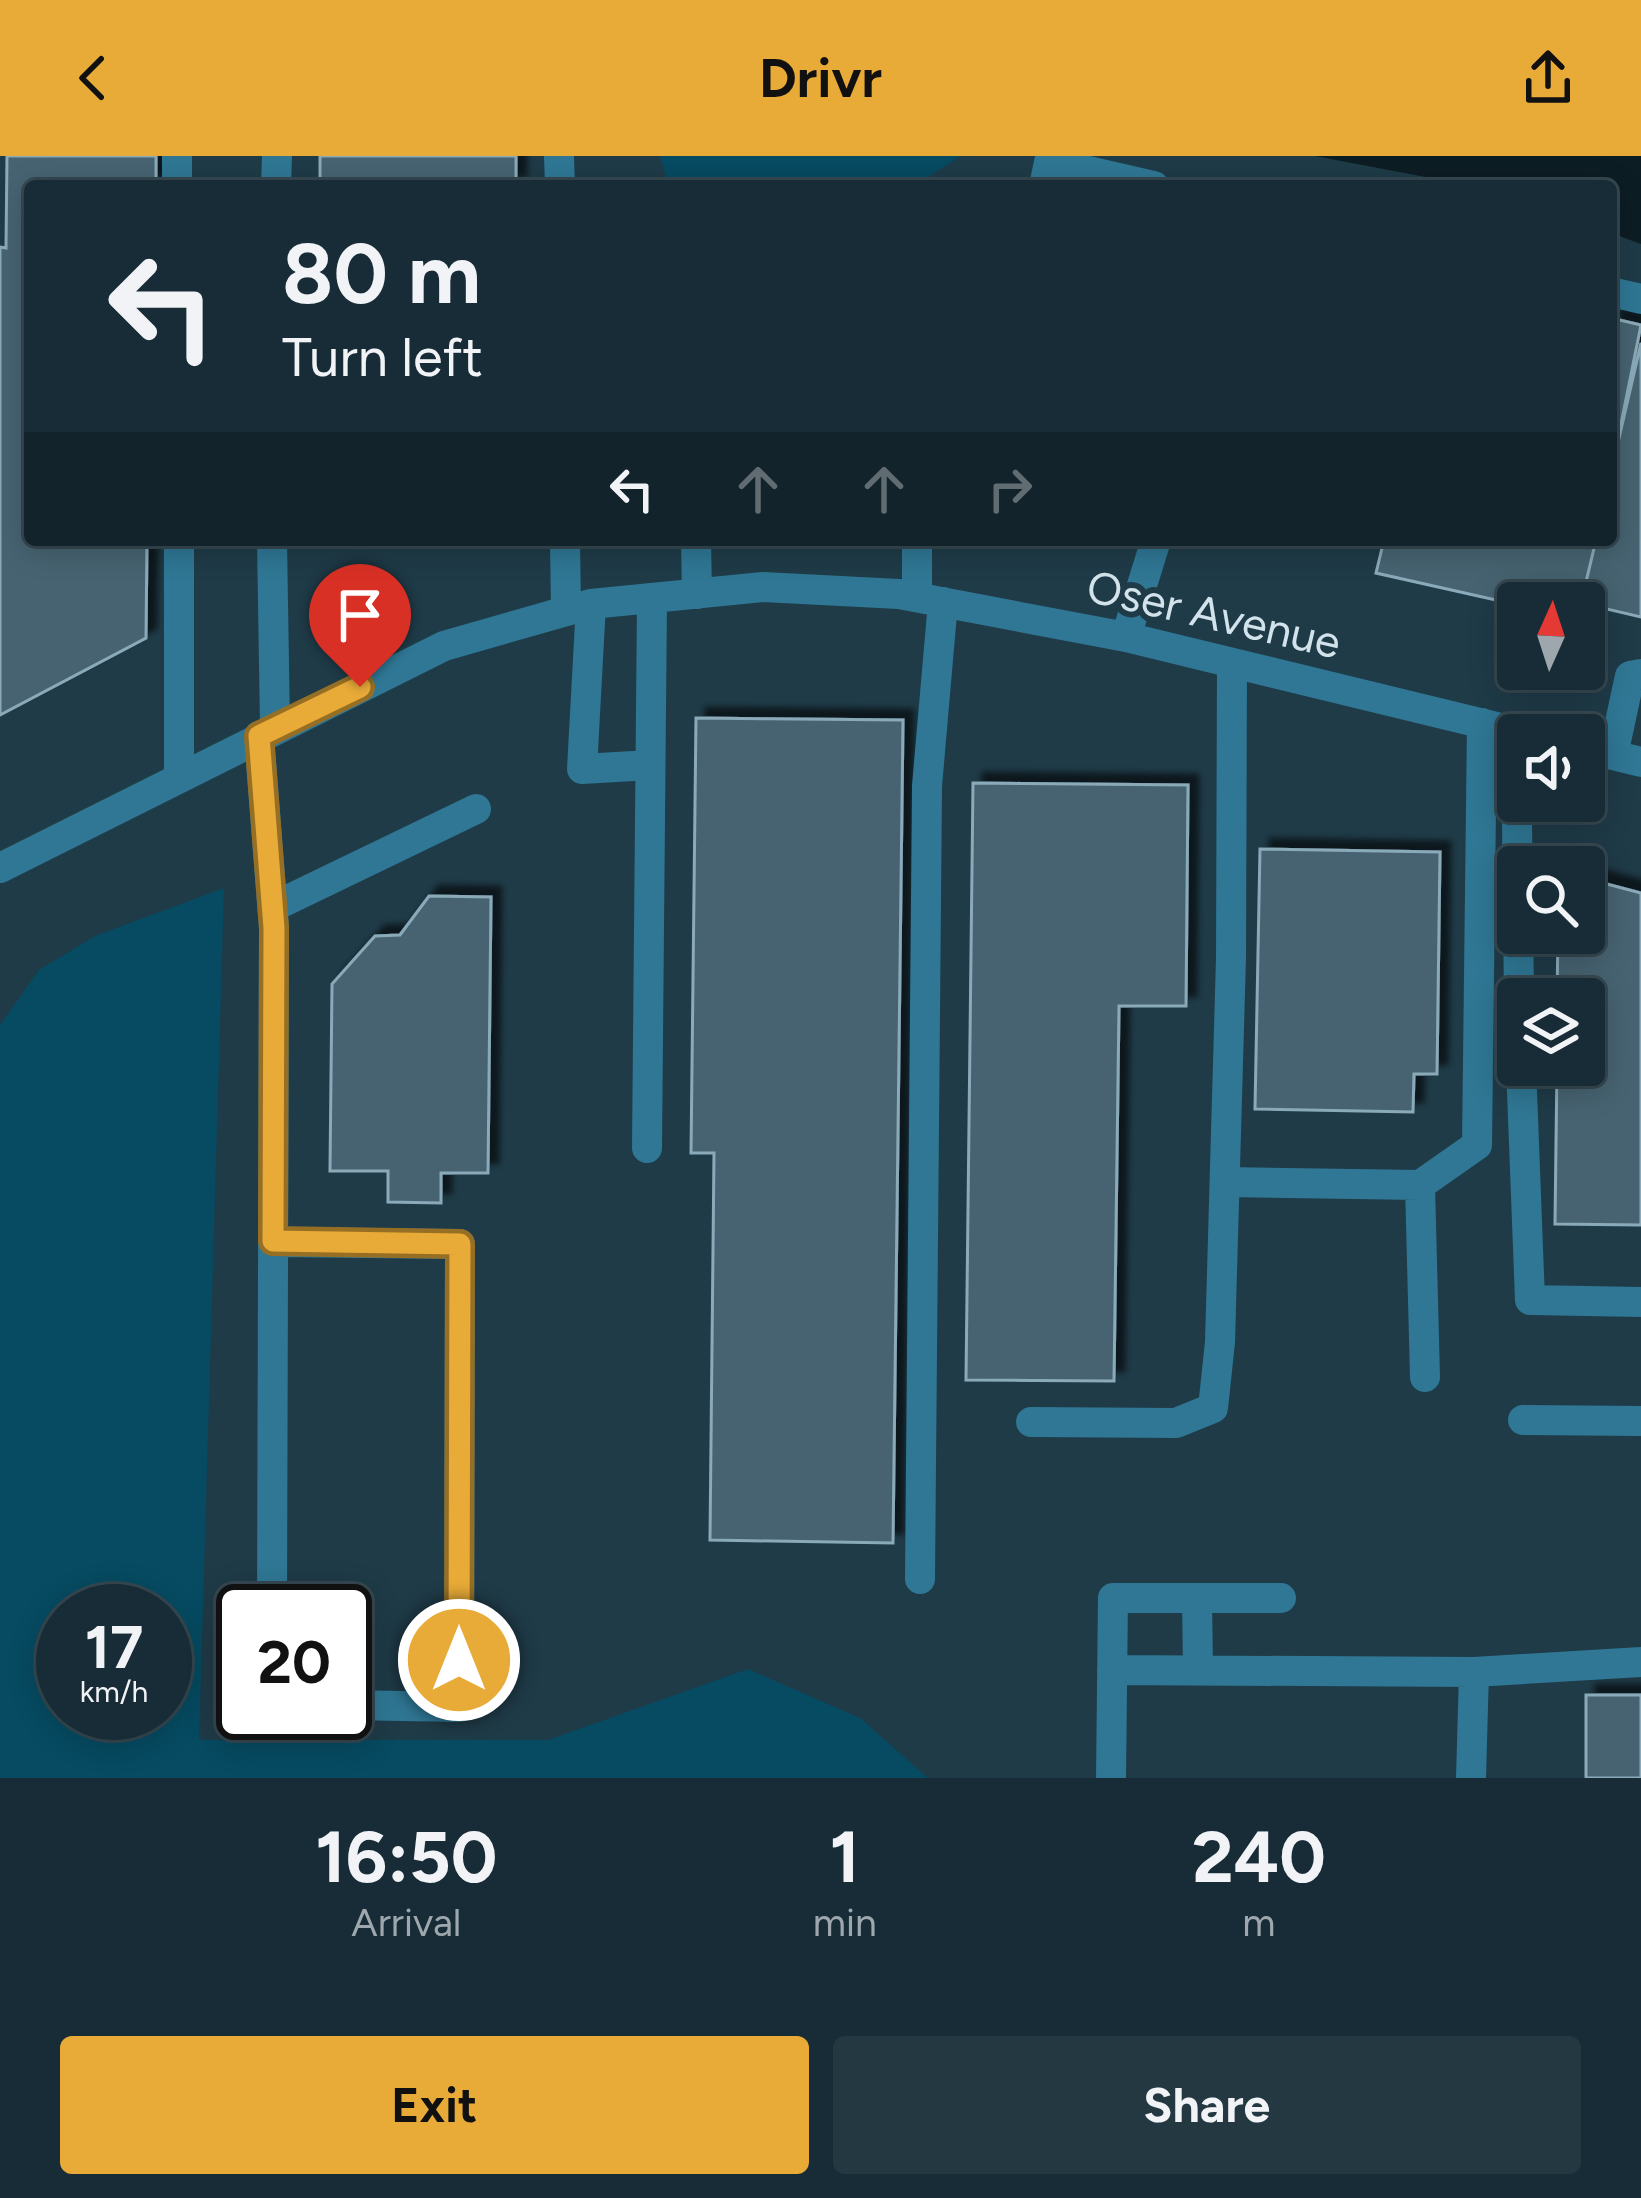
<!DOCTYPE html>
<html lang="en">
<head>
<meta charset="utf-8">
<style>
  :root { --surface:#172c36; --page:#243842; --text:#f1f3f6; --muted:#9ea7ad; --line:#364851; --accent:#e9ab38 }
  body { margin:0; font-family:Figtree,sans-serif; background:var(--page); color:var(--text); height:100vh; display:flex; flex-direction:column; font-size:45px; white-space:nowrap }
  * { box-sizing:border-box; margin:0 }
  p { font-size:39px; color:var(--muted) }
  .icon { flex:none; width:66px; height:66px; fill:none; stroke:currentColor; stroke-width:2; stroke-linecap:round; stroke-linejoin:round }
  .map { position:relative; height:1622px; overflow:hidden }
  .panel { display:flex; flex-direction:column; background:var(--surface); flex:1 }
  .panel>* { flex:none }
  .banner { position:absolute; left:24px; top:24px; width:1593px; height:366px; border-radius:12px; box-shadow:0 6px 30px #0003,0 0 0 3px var(--line); background:#172c36; color:var(--text); overflow:hidden }
  .needle { width:78px; rotate:3deg }
  .buttons { position:absolute; left:1497px; top:426px; display:grid; gap:24px }
  .buttons a { display:grid; place-items:center; width:108px; height:108px; border-radius:12px; background:var(--surface); box-shadow:0 6px 30px #0003,0 0 0 3px var(--line); font-size:60px }
  .speed { position:absolute; left:36px; top:1428px; display:flex; gap:24px; font-size:60px; font-weight:700; text-align:center }
  .speed>* { display:grid; place-content:center; width:156px; height:156px; border-radius:50%; background:var(--surface); box-shadow:0 6px 30px #0003,0 0 0 3px var(--line); line-height:1 }
  .speed small { font-size:30px; font-weight:400 }
  .speed .limit { border:6px solid #111; border-radius:18px; background:#fff; color:#111 }
  .pin { position:absolute; display:grid; place-items:center; width:102px; height:102px; color:#fff; margin:-123px -51px; border-radius:50% 50% 50% 0; rotate:-45deg; box-shadow:0 0 12px #0007 }
  .pin .icon { rotate:45deg }
  .me { position:absolute; width:132px; margin:-66px; rotate:0deg; stroke-linejoin:round; filter:drop-shadow(0 0 9px #0008) }
  .turn { display:flex; align-items:center; gap:42px; height:252px; padding:0 60px; font-size:54px }
  .turn .icon { width:156px; height:156px; stroke-width:2.5 }
  .turn b { display:block; font-size:84px; line-height:102px }
  .lanes { display:flex; align-items:center; height:114px; padding:0 60px; background:#0003; justify-content:center; gap:60px; direction:ltr }
  .lanes .off { opacity:.35 }
  .eta { display:flex; justify-content:space-evenly; align-items:center; height:204px; text-align:center }
  .eta b { font-size:72px; font-weight:700; line-height:84px }
  .action { display:flex; gap:24px; margin-top:auto; padding:24px 60px }
  .action a { flex:1; height:138px; border-radius:12px; background:var(--accent); color:#111; font-size:48px; font-weight:700; line-height:138px; text-align:center }
  .action a+a { background:var(--page); color:var(--text) }
  header { display:flex; justify-content:space-between; align-items:center; height:156px; padding:0 60px; background:var(--accent); color:#111; font-size:54px; font-weight:700 }
  .map>svg:first-child { display:block }
  .green { fill:#064b62; fill-rule:evenodd }
  .water { fill:#0d1d24 }
  .building { fill:#466371; stroke:#8baab9; stroke-width:3; filter:url(#shadow) }
  .lines { fill:none; stroke-linecap:round; stroke-linejoin:round }
  .minor { stroke:#2f7794; stroke-width:30 }
  .route-casing { stroke:#976f24; stroke-width:30 }
  .route { stroke:#e9ab38; stroke-width:21 }
  .labels { text-anchor:middle; stroke-width:12; stroke-linejoin:round; paint-order:stroke }
  .street-label { font-size:45px; fill:#d3e3eb; stroke:#1f3b48 }
</style>
</head>
<body>
<header><svg class="icon" aria-label="back" viewBox="0 0 24 24"><path d="M15 5l-7 7 7 7"/></svg>Drivr<svg class="icon" aria-label="share" viewBox="0 0 24 24"><path d="M12 15V3M7 8l5-5 5 5M5 13v7h14v-7"/></svg></header>
<div class="map">
<svg width="1641" height="1622" viewBox="0 0 1641 1622">
  <defs>
    <filter id="shadow"><feDropShadow dx="10" dy="-10" stdDeviation="3" flood-color="#0009"/></filter>
  </defs>
  <rect width="100%" height="100%" fill="#1f3b48"/>
  <!-- green -->
  <path class="green" d="M660 0H961L914 30H669Z
    M224 732 199 1584H548L748 1513 860 1562 928 1622H0V869L39 814 95 780ZM63 1455H165V1557H63Z"/>
  <!-- water -->
  <path class="water" d="M1315 0H1641V88L1611 77V30H1473Z"/>
  <!-- building -->
  <path class="building" d="M7 0H156V30H30V384H147L146 482 0 559V91L6 92Z
    M320 0H516V30H320Z
    M1611 162 1641 169 1611 317Z
    M1641 187V461L1581 447 1596 384H1611V317Z
    M1384 384H1596L1581 447 1518 449 1376 417Z
    M696 562 903 564 893 1387 710 1384 714 997H691Z
    M973 627 1188 629 1186 850H1119L1114 1225 966 1224Z
    M1260 693 1440 696 1437 918H1414L1413 956 1255 953Z
    M1584 722 1641 737V1069L1555 1068 1557 909H1584V843H1557L1558 777H1584Z
    M429 740 491 741 488 1017H441V1047L388 1046V1015H330L332 828 375 780 400 779Z
    M1586 1539H1641V1622H1586Z"/>
  <g class="lines">
    <!-- minor -->
    <path class="minor" d="M177 0V30
      M559 0 560 30
      M276 30 277 0
      M1044 30 1049 6 1154 30
      M1611 136 1641 143
      M179 384V621
      M272 384 275 571
      M565 384 566 455
      M696 384 697 438
      M917 384V441
      M591 448 582 613 650 609
      M1126 481 1156 384
      M1516 576 1519 843
      M259 580 274 772 272 1455
      M1584 592 1641 606
      M1613 599 1630 520 1641 518
      M0 712 444 490 591 448 763 431 899 438 1126 481 1529 579
      M273 751 476 653
      M1521 909 1530 1144 1641 1146
      M647 992 652 445
      M1225 1026 1420 1029 1477 989 1482 567
      M1420 1029 1425 1221
      M273 1086 460 1088 459 1551 345 1549
      M1523 1264 1641 1265
      M1031 1266 1176 1267 1213 1252 1220 1186 1231 802 1232 507
      M920 1423 927 630 943 446
      M1197 1442 1198 1514
      M1112 1514 1474 1516 1641 1506
      M1111 1622 1113 1442H1281
      M1471 1622 1474 1516"/>
  </g>
  <g class="lines">
    <defs>
      <path id="route" d="M360 531 259 580 274 772 273 1085 460 1088 459 1504"/>
    </defs>
    <!-- route casing -->
    <use href="#route" class="route-casing"/>
    <!-- route -->
    <use href="#route" class="route"/>
  </g>
  <g class="labels">
    <!-- street labels -->
    <g class="street-label">
      <text transform="translate(1214 458) rotate(13)" y="16">Oser Avenue</text>
    </g>
  </g>
</svg>
<div class="buttons">
<a><svg class="needle" viewBox="-14 -14 28 28"><path d="M0-13l5 13h-10z" fill="#e53935"/><path d="M0 13l5-13h-10z" fill="#9ea7ad"/></svg></a>
<a><svg class="icon" aria-label="sound" viewBox="0 0 24 24"><path d="M4 9h4l5-4v14l-5-4H4zM17 9q2 3 0 6"/></svg></a>
<a><svg class="icon" aria-label="search" viewBox="0 0 24 24"><circle cx="10" cy="10" r="6"/><path d="M15 15l6 6"/></svg></a>
<a><svg class="icon" aria-label="layers" viewBox="0 0 24 24"><path d="M12 4l9 5-9 5-9-5zM3 14l9 5 9-5"/></svg></a>
</div>
<div class="speed"><div>17<small>km/h</small></div><div class="limit">20</div></div>
<div class="pin" style="left:360px;top:531px;background:#d93025"><svg class="icon" aria-label="arrive" viewBox="0 0 24 24"><path d="M6 21V4h12l-3 4 3 4H6"/></svg></div>
<svg class="me" style="left:459px;top:1504px" viewBox="-20 -20 40 40"><circle r="17" fill="#e9ab38" stroke="#fff" stroke-width="3"/><path d="M0-11L8 9 0 5-8 9z" fill="#fff"/></svg>
<div class="banner">
<div class="turn"><svg class="icon" aria-label="left" viewBox="0 0 24 24"><path d="M17 20v-9H6M10 6l-5 5 5 5"/></svg><div><b>80 m</b>Turn left</div></div>
<div class="lanes"><svg class="icon" aria-label="left" viewBox="0 0 24 24"><path d="M17 20v-9H6M10 6l-5 5 5 5"/></svg><svg class="icon off" aria-label="ahead" viewBox="0 0 24 24"><path d="M12 20V5M6 11l6-6 6 6"/></svg><svg class="icon off" aria-label="ahead" viewBox="0 0 24 24"><path d="M12 20V5M6 11l6-6 6 6"/></svg><svg class="icon off" aria-label="right" viewBox="0 0 24 24"><path d="M7 20v-9h11M14 6l5 5-5 5"/></svg></div>
</div>
</div>
<section class="panel">
<div class="eta">
<div><b>16:50</b><p>Arrival</p></div>
<div><b>1</b><p>min</p></div>
<div><b>240</b><p>m</p></div>
</div>
<div class="action"><a>Exit</a><a>Share</a></div>
</section>
</body>
</html>
